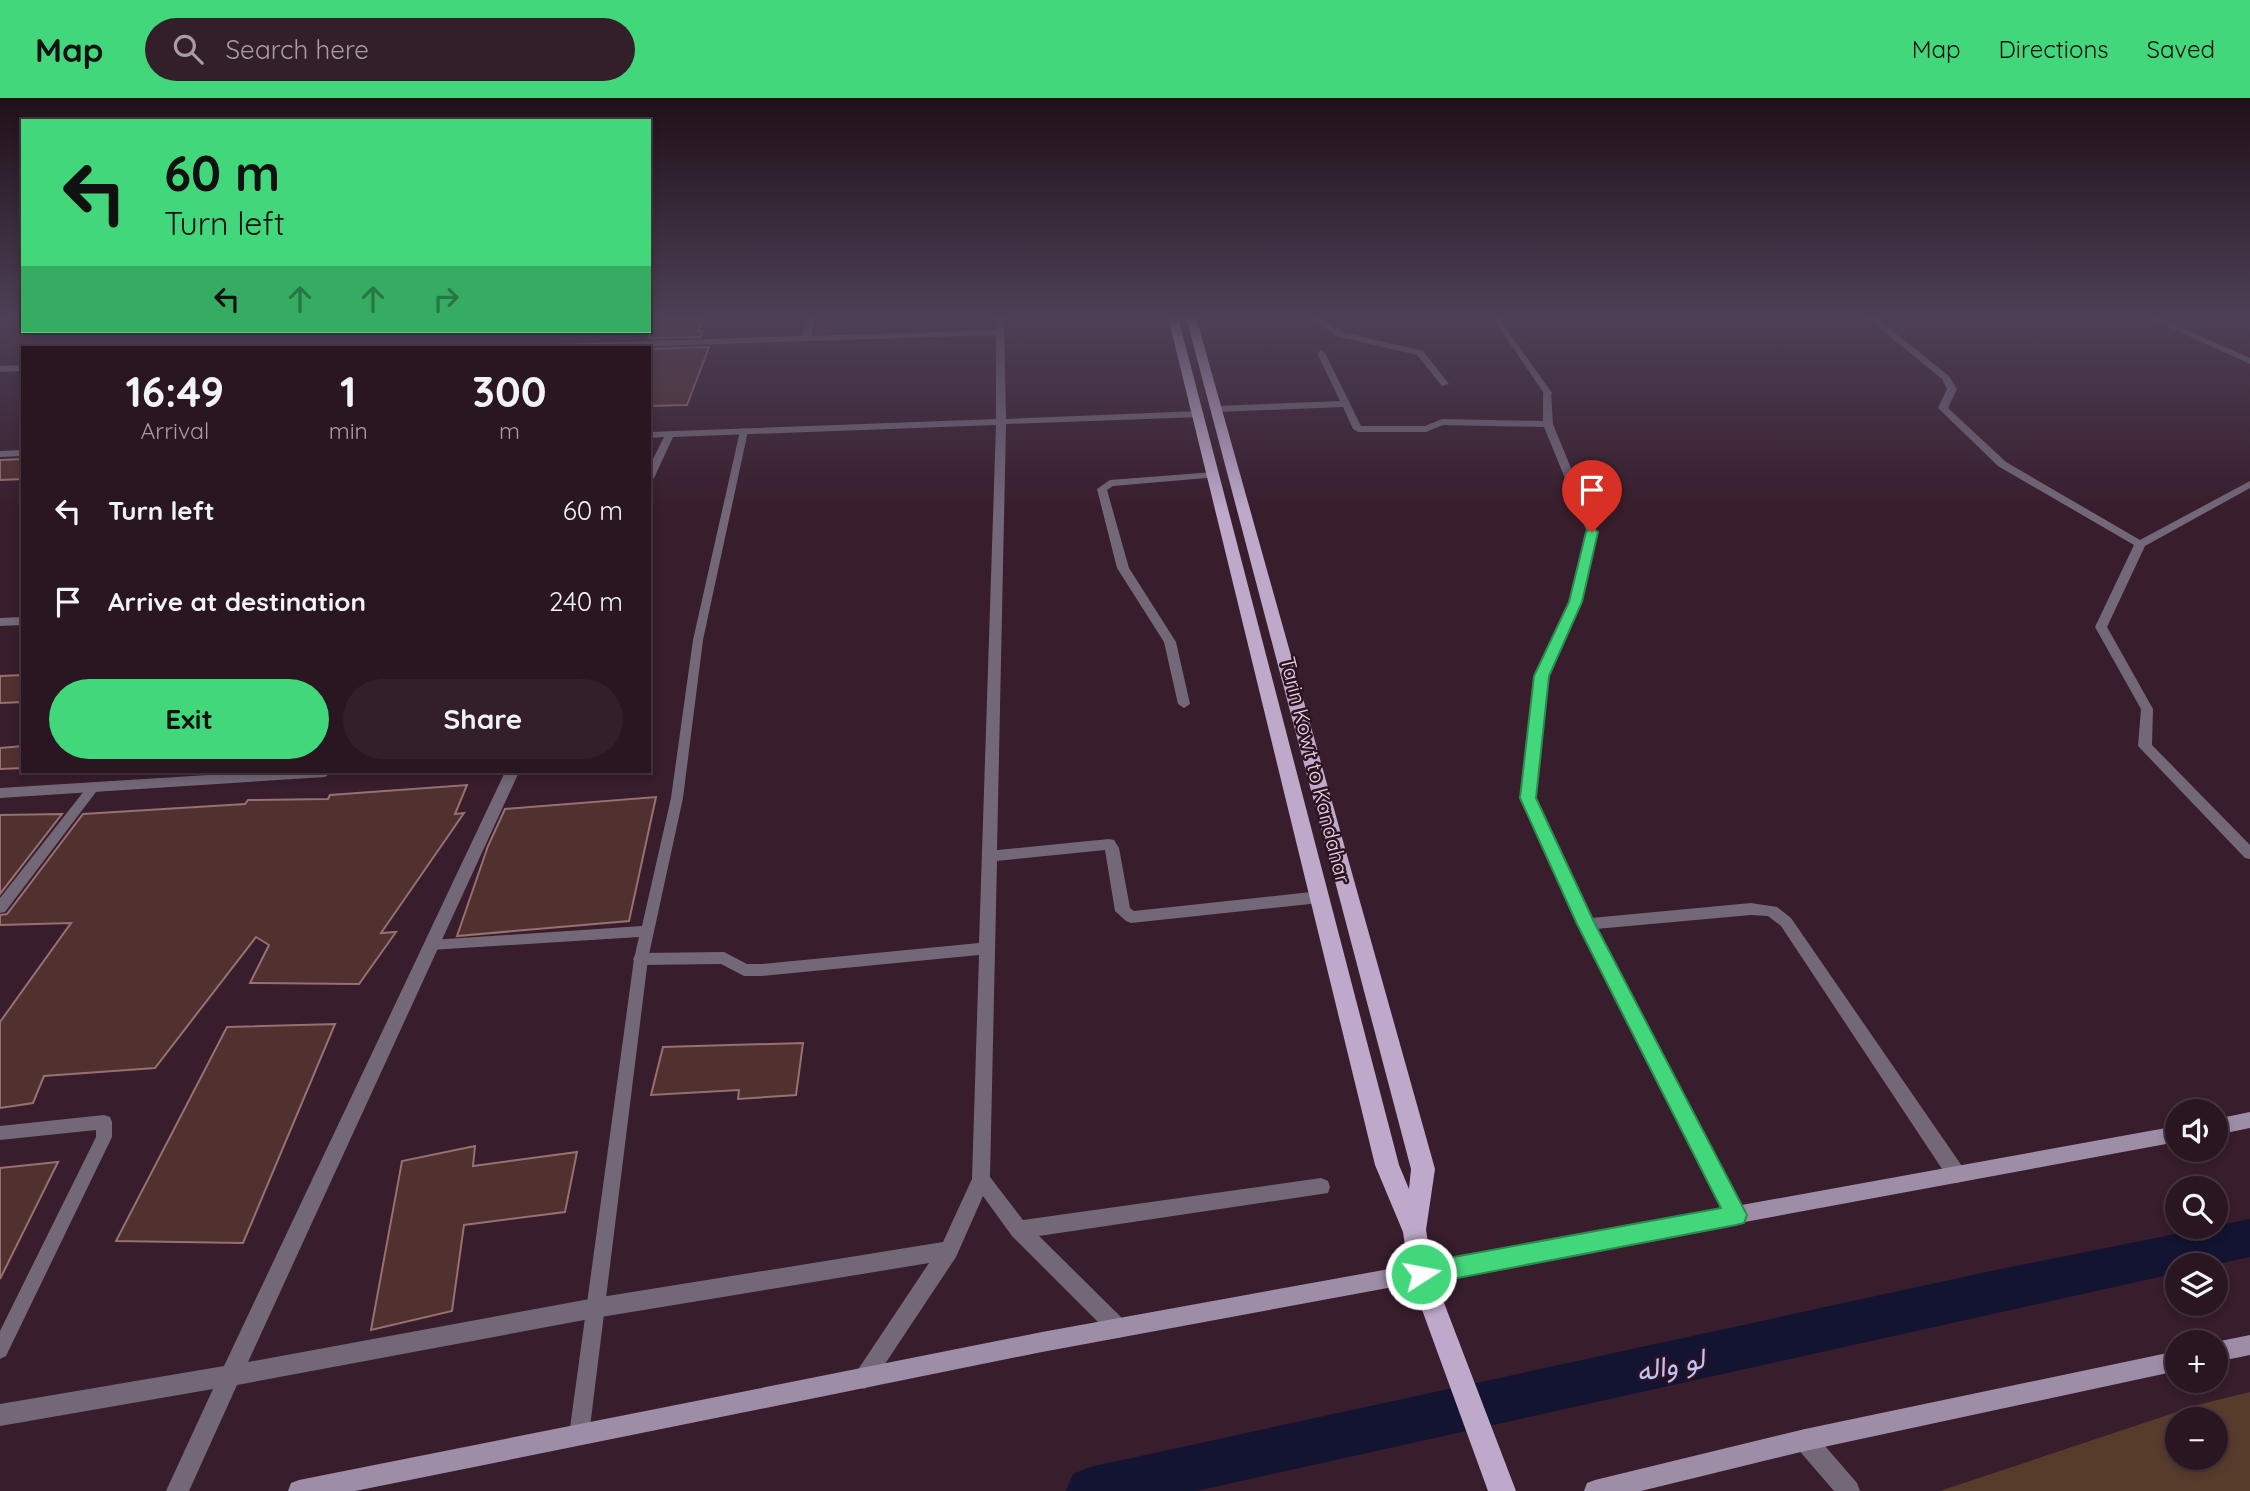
<!DOCTYPE html>
<html lang="en">
<head>
<meta charset="utf-8">
<style>
  :root { --surface:#2a1621; --page:#321f2a; --text:#f1f3f6; --muted:#a59fa5; --line:#46353f; --accent:#43d77b }
  body { margin:0; font-family:Quicksand,Vazirmatn,sans-serif; background:var(--page); color:var(--text); height:100vh; display:flex; flex-direction:column; font-size:26px; white-space:nowrap }
  * { box-sizing:border-box; margin:0 }
  p { font-size:23px; color:var(--muted) }
  .icon { flex:none; width:38px; height:38px; fill:none; stroke:currentColor; stroke-width:2; stroke-linecap:round; stroke-linejoin:round }
  .map { position:relative; flex:1; overflow:hidden }
  .details { position:absolute; left:21px; top:248px; width:630px; height:427px; display:flex; flex-direction:column; background:var(--surface); border-radius:0px; box-shadow:0 4px 10px #0003,0 0 0 2px var(--line) }
  .details>* { flex:none }
  .top-card { position:absolute; left:21px; top:21px; width:630px; height:214px; border-radius:0px; box-shadow:0 4px 10px #0003,0 0 0 2px var(--line); background:#43d77b; color:#111; overflow:hidden }
  .fabs { position:absolute; left:2165px; top:1001px; display:grid; gap:14px }
  .fabs a { display:grid; place-items:center; width:63px; height:63px; border-radius:50%; background:var(--surface); box-shadow:0 4px 10px #0003,0 0 0 2px var(--line); font-size:35px }
  .pin { position:absolute; display:grid; place-items:center; width:60px; height:60px; color:#fff; margin:-72px -30px; border-radius:50% 50% 50% 0; rotate:-45deg; box-shadow:0 0 7px #0007 }
  .pin .icon { rotate:45deg }
  .me { position:absolute; width:77px; margin:-38px; rotate:79deg; stroke-linejoin:round; filter:drop-shadow(0 0 5px #0008) }
  .turn { display:flex; align-items:center; gap:24px; height:147px; padding:0 28px; font-size:32px }
  .turn .icon { width:91px; height:91px; stroke-width:2.5 }
  .turn b { display:block; font-size:49px; line-height:60px }
  .lanes { display:flex; align-items:center; height:66px; padding:0 28px; background:#0003; justify-content:center; gap:35px; direction:ltr }
  .lanes .off { opacity:.35 }
  .eta { display:flex; justify-content:space-evenly; align-items:center; height:119px; text-align:center }
  .eta b { font-size:42px; font-weight:700; line-height:49px }
  .cta { display:flex; gap:14px; margin-top:auto; padding:14px 28px }
  .cta a { flex:1; height:80px; border-radius:42px; background:var(--accent); color:#111; font-size:28px; font-weight:700; line-height:80px; text-align:center }
  .cta a+a { background:var(--page); color:var(--text) }
  ul { padding:0; list-style:none }
  li { display:flex; align-items:center; gap:21px; height:91px; padding:0 28px }
  li div { flex:1 }
  li b { display:block; font-size:26px }
  li em { font-style:normal }
  header { display:flex; align-items:center; gap:42px; box-sizing:border-box; height:98px; padding:0 35px; background:var(--accent); color:#111 }
  header strong { font-size:33px }
  nav { display:flex; gap:38px; margin-inline-start:auto; font-size:24px }
  .search { width:490px; height:63px; background:var(--page); display:flex; align-items:center; gap:18px; box-sizing:border-box; padding:0 24px; border-radius:38px; color:var(--muted); font-size:26px }
  .map>svg:first-child { display:block }
  .green { fill:#583c2b; fill-rule:evenodd }
  .lines { fill:none; stroke-linecap:round; stroke-linejoin:round }
  .canal { fill:#131332; fill-rule:evenodd }
  .building { fill:#513030; stroke:#977171; stroke-width:2 }
  .lane { fill:#726878; fill-rule:evenodd }
  .street { fill:#726878; fill-rule:evenodd }
  .secondary { fill:#9d8da6; fill-rule:evenodd }
  .primary { fill:#bea9ca; fill-rule:evenodd }
  .route { fill:#43d77b; stroke:#2c8c50; stroke-width:2 }
  .labels { text-anchor:middle; stroke-width:5; stroke-linejoin:round; paint-order:stroke }
  .street-label { font-size:21px; fill:#e7d4de; stroke:#2d1322 }
  .near-water-label { font-size:28px; font-style:italic; fill:#bec4f7; stroke:#2d1322 }
</style>
</head>
<body>
<header>
<strong>Map</strong>
<div class="search"><svg class="icon" aria-label="search" viewBox="0 0 24 24"><circle cx="10" cy="10" r="6"/><path d="M15 15l6 6"/></svg>Search here</div>
<nav><a>Map</a><a>Directions</a><a>Saved</a></nav>
</header>
<div class="map">
<svg width="2250" height="1393" viewBox="0 0 2250 1393">
  <rect width="100%" height="100%" fill="#381d2c"/>
  <!-- green -->
  <path class="green" d="M2250 1294V1393H1940L2201 1306ZM2177 1321H2216V1360H2177Z"/>
  <g class="lines">
    <!-- canal -->
    <path class="canal" d="M2250 1121V1159L2213 1167H2177V1175L1196 1393H1066L1073 1376 1090 1369 1991 1173Z"/>
  </g>
  <!-- building -->
  <path class="building" d="M649 219H704L698 233H702L700 239 649 240Z
    M709 249 687 307 649 308V251Z
    M23 361V381L0 382V362Z
    M23 577V604L0 605V578Z
    M23 648V670L0 671V650Z
    M467 687 455 716 464 715 381 835 396 834 359 886 250 885 269 847 256 839 155 970 44 978 33 1005 0 1010V924L71 825 0 827V817L7 816 83 716 245 706 248 702 328 701 330 697Z
    M656 699 629 823 457 838 488 748 505 711Z
    M62 716 0 796V717Z
    M335 926 243 1145 116 1143 227 929Z
    M803 945 796 997 738 1001 739 992 651 997 663 949Z
    M475 1048 473 1068 577 1054 565 1114 464 1127 452 1213 371 1232 402 1063Z
    M58 1064 0 1181V1070Z"/>
  <g class="lines">
    <!-- lane -->
    <path class="lane" d="M1311 219H1318L1342 234 1423 253 1449 286 1442 288 1417 257 1336 238Z
      M1492 219H1498L1552 295 1551 297H1545Z
      M744 330 748 333 703 542 683 700 648 861 589 1337 586 1344 579 1347 572 1344 569 1337 634 861 639 839 431 852 426 851 424 847 426 843 431 842 642 828 671 700 693 542 740 333Z
      M92 687 98 691 96 694 5 814 0 815V800L88 688Z
      M104 1017 110 1019 112 1024V1039L6 1258 0 1261V1233L96 1039V1032L0 1042V1028Z"/>
    <!-- street -->
    <path class="street" d="M0 219H10L0 225Z
      M807 219H815L811 238 996 232V219H1004L1006 321 1199 313 1204 316 1199 319 1006 326 997 752 1109 741 1114 742 1119 750 1130 810 1134 813 1320 793 1325 795 1328 799 1325 803 1320 805 1131 825 1126 823 1115 813 1105 752 997 763 990 1079 1023 1122 1321 1080 1328 1083 1330 1089 1328 1095 1039 1138 1125 1223 1128 1230 1125 1237 1118 1240 1111 1237 1012 1138 983 1098 956 1159 871 1287 864 1291 857 1287 853 1280 857 1273 929 1165 595 1220 237 1287 189 1393H166L213 1291 0 1328V1306L224 1268 505 674H519L248 1264 595 1200 943 1144 972 1081 979 857 761 878H744L721 866 641 867 635 865 633 861 635 857 641 855 724 854 747 866H761L979 845 996 327 673 339 654 380 649 383V369L664 339 649 340V334L996 321V237L597 250H524L528 247 802 238Z
      M1866 219H1875L1949 278 1957 291 1948 310 2006 364 2140 442 2250 383V390L2145 448 2107 529 2153 611 2152 647 2250 747V761L2245 760 2138 648 2141 611 2095 529 2134 447 1998 368 1938 310 1947 291 1942 281Z
      M2147 219H2157L2250 260V266Z
      M2245 219H2250V221H2246Z
      M1321 252 1325 255 1361 328H1425L1442 321 1543 323V295L1551 293 1553 326 1597 434 1581 504 1547 578 1535 700 1591 820 1751 805 1777 809 1791 820 1964 1071 1966 1077 1964 1083 1957 1085 1950 1083 1781 828 1768 818 1751 817 1596 831 1743 1111 1746 1117 1743 1123 1736 1126 1729 1123 1578 826 1521 700 1535 578 1569 504 1587 434 1544 329 1443 327 1426 334H1358L1353 331 1343 309 1217 314 1212 311 1217 308 1340 303 1317 255Z
      M23 267V273L0 274V268Z
      M23 352V358L0 359V353Z
      M1214 374 1219 377 1218 379 1113 388 1107 392 1129 470 1176 544 1190 606 1184 610 1178 606 1164 544 1117 470 1097 391 1110 382Z
      M23 519V527L0 528V520Z
      M257 674H332L325 679 0 700V690Z
      M1805 1331 1813 1334 1857 1385 1860 1393H1834L1797 1350 1794 1342 1797 1334Z"/>
    <!-- secondary -->
    <path class="secondary" d="M2250 1014V1030L2216 1037V1021Z
      M2177 1028V1044L1042 1254 355 1393H288L291 1385 299 1382 1042 1234Z
      M2250 1237V1257L2216 1264 2215 1244Z
      M2177 1253V1273L1805 1353 1641 1393H1584L1587 1385 1595 1382 1805 1331Z"/>
    <!-- primary -->
    <path class="primary" d="M1168 219H1178L1399 1067 1409 1091 1411 1071 1186 219H1196L1435 1071 1426 1132 1433 1176 1516 1393H1488L1409 1176 1403 1134 1375 1067Z"/>
  </g>
  <!-- sky -->
  <linearGradient id="sky" x2="0" y2="1"><stop stop-color="#1f1018"/><stop offset="0.53" stop-color="#4d4056"/><stop offset="1" stop-color="#4d4056" stop-opacity="0"/></linearGradient>
  <rect width="2250" height="414" fill="url(#sky)"/>
  <!-- route -->
  <path class="route" d="M1592 430 1598 434 1582 504 1549 578 1536 700 1595 826 1747 1117 1744 1125 1736 1127 1421 1187 1413 1184 1410 1176 1413 1169 1421 1165 1721 1110 1577 826 1520 700 1534 578 1569 504 1586 434Z"/>
  <g class="labels">
    <!-- street labels -->
    <g class="street-label">
      <text transform="translate(1315 672) rotate(76)" y="7">Tarin Kowt to Kandahar</text>
    </g>
    <!-- near-water labels -->
    <g class="near-water-label">
      <text transform="translate(1670 1267) rotate(-12)" y="10">لو واله</text>
    </g>
  </g>
</svg>
<div class="fabs">
<a><svg class="icon" aria-label="sound" viewBox="0 0 24 24"><path d="M4 9h4l5-4v14l-5-4H4zM17 9q2 3 0 6"/></svg></a>
<a><svg class="icon" aria-label="search" viewBox="0 0 24 24"><circle cx="10" cy="10" r="6"/><path d="M15 15l6 6"/></svg></a>
<a><svg class="icon" aria-label="layers" viewBox="0 0 24 24"><path d="M12 4l9 5-9 5-9-5zM3 14l9 5 9-5"/></svg></a>
<a>+</a>
<a>−</a>
</div>
<div class="pin" style="left:1592px;top:434px;background:#d93025"><svg class="icon" aria-label="arrive" viewBox="0 0 24 24"><path d="M6 21V4h12l-3 4 3 4H6"/></svg></div>
<svg class="me" style="left:1421px;top:1176px" viewBox="-20 -20 40 40"><circle r="17" fill="#43d77b" stroke="#fff" stroke-width="3"/><path d="M0-11L8 9 0 5-8 9z" fill="#fff"/></svg>
<div class="top-card">
<div class="turn"><svg class="icon" aria-label="left" viewBox="0 0 24 24"><path d="M17 20v-9H6M10 6l-5 5 5 5"/></svg><div><b>60 m</b>Turn left</div></div>
<div class="lanes"><svg class="icon" aria-label="left" viewBox="0 0 24 24"><path d="M17 20v-9H6M10 6l-5 5 5 5"/></svg><svg class="icon off" aria-label="ahead" viewBox="0 0 24 24"><path d="M12 20V5M6 11l6-6 6 6"/></svg><svg class="icon off" aria-label="ahead" viewBox="0 0 24 24"><path d="M12 20V5M6 11l6-6 6 6"/></svg><svg class="icon off" aria-label="right" viewBox="0 0 24 24"><path d="M7 20v-9h11M14 6l5 5-5 5"/></svg></div>
</div>
<section class="details">
<div class="eta">
<div><b>16:49</b><p>Arrival</p></div>
<div><b>1</b><p>min</p></div>
<div><b>300</b><p>m</p></div>
</div>
<ul>
<li><svg class="icon" aria-label="left" viewBox="0 0 24 24"><path d="M17 20v-9H6M10 6l-5 5 5 5"/></svg><div><b>Turn left</b></div><em>60 m</em></li>
<li><svg class="icon" aria-label="arrive" viewBox="0 0 24 24"><path d="M6 21V4h12l-3 4 3 4H6"/></svg><div><b>Arrive at destination</b></div><em>240 m</em></li>
</ul>
<div class="cta"><a>Exit</a><a>Share</a></div>
</section>
</div>
</body>
</html>
